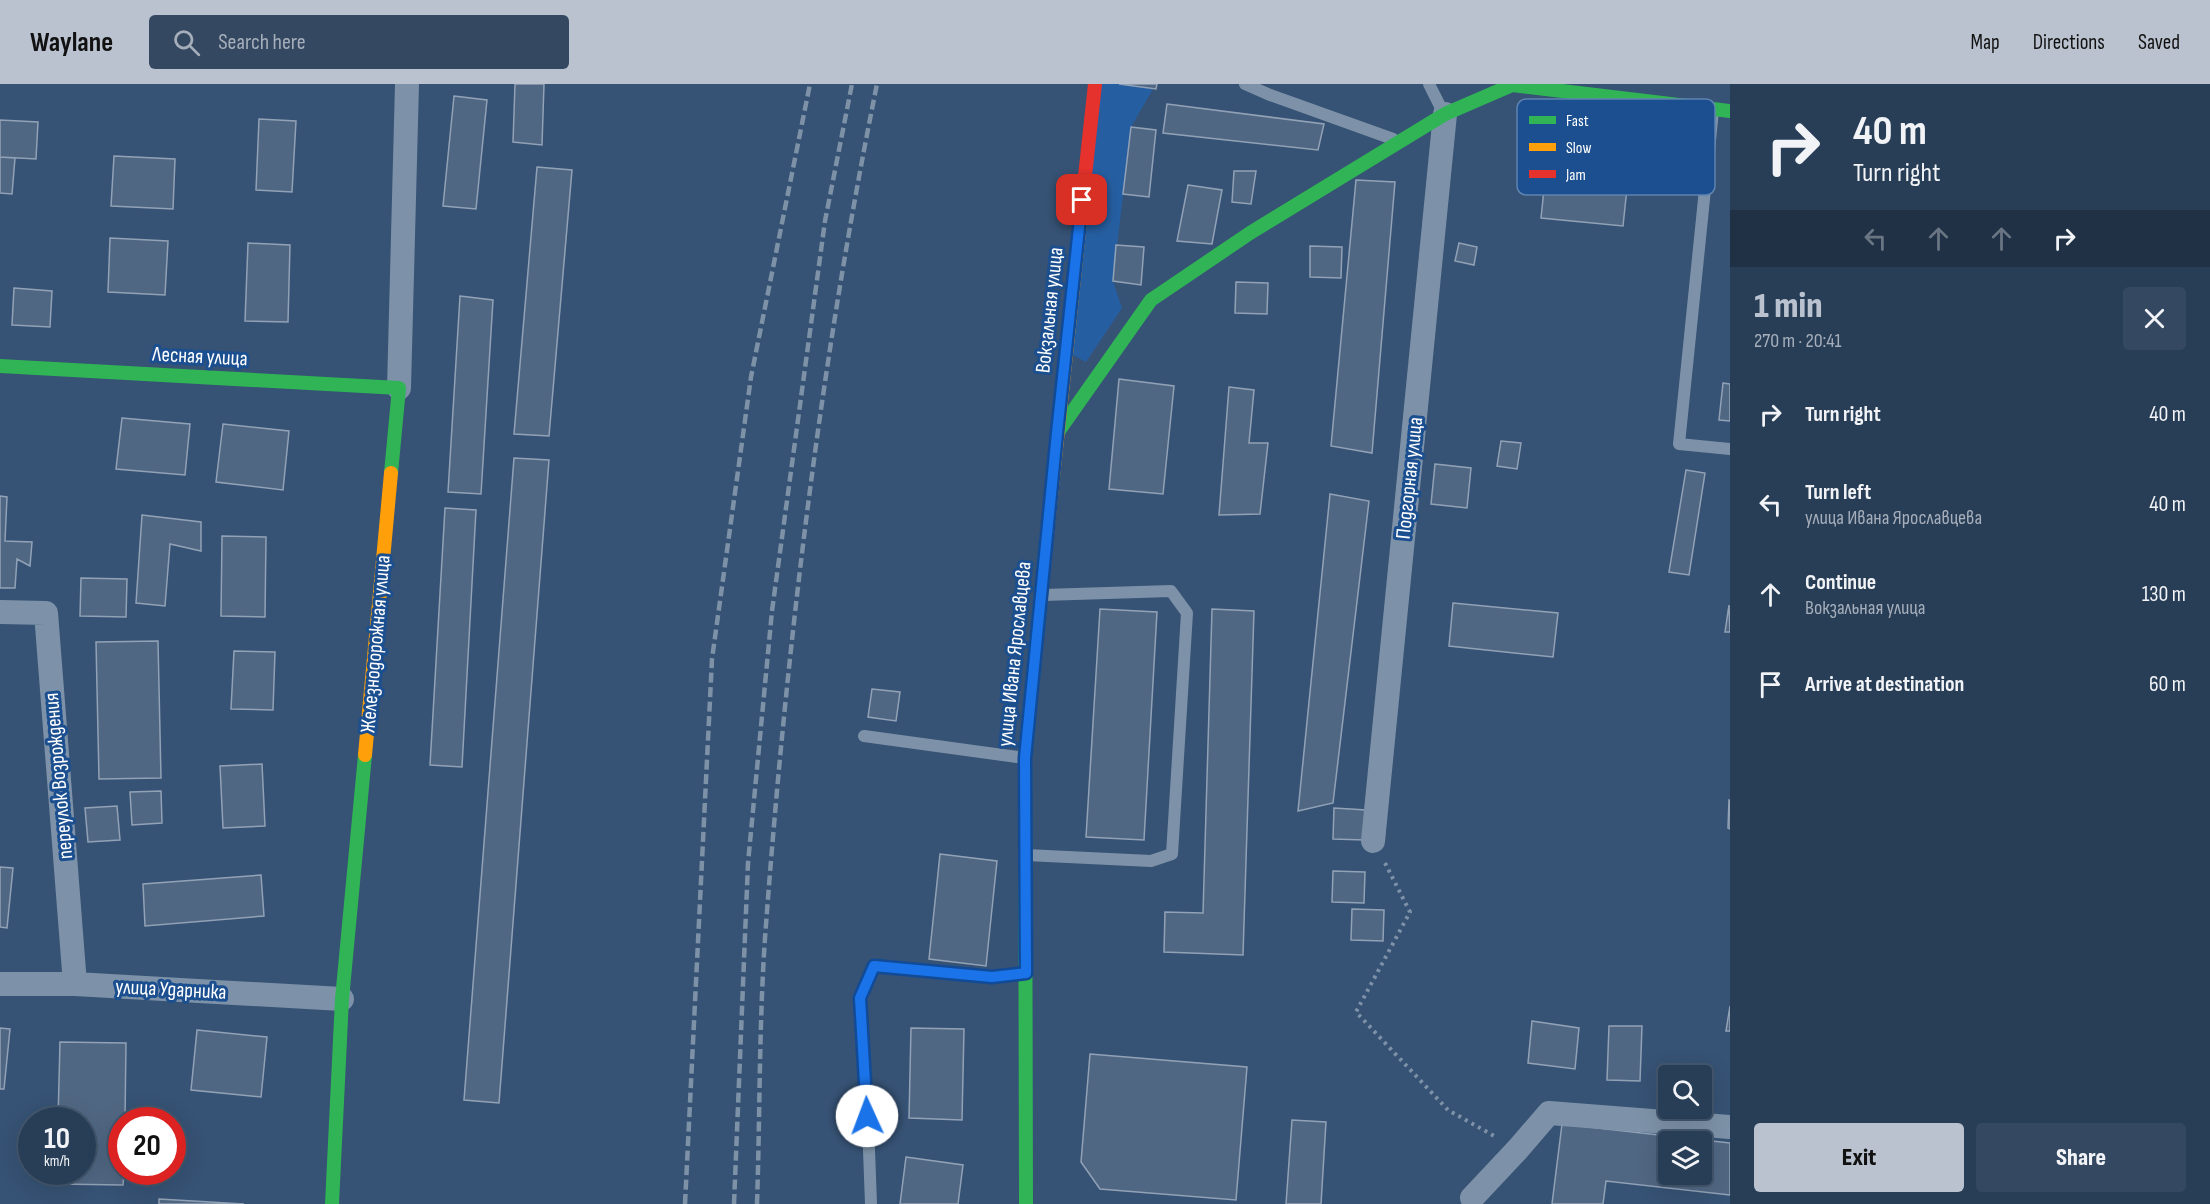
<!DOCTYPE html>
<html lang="en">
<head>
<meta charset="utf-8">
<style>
  :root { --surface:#283e57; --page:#344961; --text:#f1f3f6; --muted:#a5aeba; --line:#44576d; --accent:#b9c2ce }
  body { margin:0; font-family:"Sofia Sans Condensed",sans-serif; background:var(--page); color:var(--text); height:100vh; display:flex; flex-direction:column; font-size:22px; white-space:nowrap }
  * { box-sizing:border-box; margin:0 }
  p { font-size:20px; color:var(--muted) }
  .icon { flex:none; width:33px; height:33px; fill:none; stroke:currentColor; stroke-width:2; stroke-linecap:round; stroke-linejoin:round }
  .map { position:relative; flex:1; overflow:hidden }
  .drawer { display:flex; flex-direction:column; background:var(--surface); width:480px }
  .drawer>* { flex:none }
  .top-card { background:#283e57; color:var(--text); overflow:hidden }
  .controls { position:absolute; left:1658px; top:981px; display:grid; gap:12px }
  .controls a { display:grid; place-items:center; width:54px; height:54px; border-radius:6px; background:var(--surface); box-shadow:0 6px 24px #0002,0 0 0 2px var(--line); font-size:30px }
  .speed { position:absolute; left:18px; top:1023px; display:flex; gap:12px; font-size:30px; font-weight:700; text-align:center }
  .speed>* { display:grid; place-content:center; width:78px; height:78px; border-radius:50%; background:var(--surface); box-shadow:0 6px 24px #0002,0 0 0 2px var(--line); line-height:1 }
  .speed small { font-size:15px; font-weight:400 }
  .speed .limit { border:9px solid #d22; background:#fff; color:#111 }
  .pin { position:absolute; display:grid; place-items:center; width:51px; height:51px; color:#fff; margin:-26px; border-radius:12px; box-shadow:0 3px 9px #0006 }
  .me { position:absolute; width:66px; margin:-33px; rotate:358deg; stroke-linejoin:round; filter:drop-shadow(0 0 4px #0008) }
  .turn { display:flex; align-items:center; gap:21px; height:126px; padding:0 24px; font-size:27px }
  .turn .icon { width:78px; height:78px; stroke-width:2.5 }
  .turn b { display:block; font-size:42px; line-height:51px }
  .lanes { display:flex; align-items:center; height:57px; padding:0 24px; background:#0003; justify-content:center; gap:30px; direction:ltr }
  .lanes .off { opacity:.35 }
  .round { display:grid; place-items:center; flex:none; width:63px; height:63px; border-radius:6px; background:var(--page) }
  .summary { display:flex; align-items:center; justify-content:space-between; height:102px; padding:0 24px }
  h1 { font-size:36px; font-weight:800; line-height:45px; color:var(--accent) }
  .cta { display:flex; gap:12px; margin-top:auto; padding:12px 24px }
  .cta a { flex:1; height:69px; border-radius:6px; background:var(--accent); color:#111; font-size:24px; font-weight:800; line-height:69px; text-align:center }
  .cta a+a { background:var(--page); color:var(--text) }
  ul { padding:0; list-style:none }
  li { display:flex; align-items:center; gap:18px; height:90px; padding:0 24px }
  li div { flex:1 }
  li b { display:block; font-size:22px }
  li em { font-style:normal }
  header { display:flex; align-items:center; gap:36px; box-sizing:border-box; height:84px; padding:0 30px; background:var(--accent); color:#111 }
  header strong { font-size:28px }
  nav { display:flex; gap:33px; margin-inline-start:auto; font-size:21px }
  .search { width:420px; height:54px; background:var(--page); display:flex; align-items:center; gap:15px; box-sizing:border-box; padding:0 21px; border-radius:6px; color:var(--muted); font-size:22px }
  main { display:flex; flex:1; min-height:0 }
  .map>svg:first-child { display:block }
  .green { fill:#265fa1 }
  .building { fill:#506783; stroke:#92a2b6; stroke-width:1.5; fill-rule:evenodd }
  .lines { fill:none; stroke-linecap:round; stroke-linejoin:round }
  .path { stroke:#7d92a8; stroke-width:4; stroke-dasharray:3 4.5; stroke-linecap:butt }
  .lane { stroke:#7d92a8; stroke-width:12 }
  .street { stroke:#7d92a8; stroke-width:24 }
  .fast { stroke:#30b455; stroke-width:14 }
  .slow { stroke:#ff9f0a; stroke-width:14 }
  .jam { stroke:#e5322d; stroke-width:14 }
  .rail { stroke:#7e92a7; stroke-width:4.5; stroke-dasharray:10 4.5; stroke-linecap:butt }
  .route-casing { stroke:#114b97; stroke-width:15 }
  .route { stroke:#1a73e8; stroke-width:10 }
  .labels { text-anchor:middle; stroke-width:6; stroke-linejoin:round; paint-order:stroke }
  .street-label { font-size:21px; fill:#fff; stroke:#1b4f8f }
  .key { fill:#1b4f8f; stroke:#5f84b1; stroke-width:1.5 }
  .key-label { font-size:16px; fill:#fff }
</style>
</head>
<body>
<header>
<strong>Waylane</strong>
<div class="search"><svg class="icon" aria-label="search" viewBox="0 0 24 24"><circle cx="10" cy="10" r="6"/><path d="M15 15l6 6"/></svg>Search here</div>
<nav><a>Map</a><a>Directions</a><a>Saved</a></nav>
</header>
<main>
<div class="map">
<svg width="1730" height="1120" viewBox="0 0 1730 1120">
  <rect width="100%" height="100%" fill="#365274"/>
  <!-- green -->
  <path class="green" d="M1097 0H1119L1153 5 1131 43 1113 197 1122 224 1086 278 1069 269Z"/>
  <!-- building -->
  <path class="building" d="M515 0H544L542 61 513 58Z
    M1119 0H1157L1156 5Z
    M454 12 487 16 476 125 443 122Z
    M1167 20 1324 40 1318 66 1163 49Z
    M259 35 296 37 292 108 256 106Z
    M0 36 38 38 36 75 0 73Z
    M1131 43 1156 46 1149 113 1123 110Z
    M1548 67 1630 76 1623 142 1541 134Z
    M114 72 175 75 173 125 111 122Z
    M0 73 15 74 12 110 0 109Z
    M537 83 572 86 549 352 514 350Z
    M1234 87H1256L1251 120 1232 118Z
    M1356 96 1395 98 1372 369 1331 362Z
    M1188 101 1222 106 1212 160 1177 157Z
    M110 154 168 157 165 211 108 208Z
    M248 159 290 161 288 238 245 237Z
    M1459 159 1477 163 1474 181 1455 177Z
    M1116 161 1144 163 1141 201 1113 197Z
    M1310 162 1342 163 1341 194 1310 193Z
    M1236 198 1268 199 1267 230 1235 229Z
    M14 204 52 207 50 243 12 241Z
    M460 212 493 216 481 410 448 408Z
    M1119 295 1174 302 1163 410 1109 405Z
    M1723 299 1730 300V337L1719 336Z
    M1229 303 1254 306 1249 359H1268L1260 430 1219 431Z
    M122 334 190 340 185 391 116 385Z
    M223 340 289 347 283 406 216 398Z
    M1501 357 1521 359 1517 385 1497 382Z
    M514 374 549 376 499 1019 464 1016Z
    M1435 380 1471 384 1467 424 1431 420Z
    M1686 386 1705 389 1689 491 1669 488Z
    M1330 410 1369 417 1333 719 1298 727Z
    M0 412 7 413 5 457 32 458 30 482 17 475 15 504H0Z
    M445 424 476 426 462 683 430 681Z
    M142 431 201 438V467L170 460 165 522 136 519Z
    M222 452 266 453 265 533 221 532Z
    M81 494 127 495 126 533 80 532Z
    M1453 519 1558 529 1553 573 1449 562Z
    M1729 521 1730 548H1725Z
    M1100 525 1157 528 1144 756 1086 753Z
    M1212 525 1254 527 1243 871 1164 868 1165 828 1203 829Z
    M158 557 161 694 99 695 96 558Z
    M234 567 275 568 273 626 231 625Z
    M872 605 900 608 896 637 868 633Z
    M262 680 265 742 223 744 220 682Z
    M161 707 162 739 132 741 130 708Z
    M1729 716H1730V745L1728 744Z
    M117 722 120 756 88 758 85 724Z
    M1334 724 1366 726 1365 756 1333 755Z
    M940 770 997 777 986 882 929 875Z
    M0 783 13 784 7 844 0 843Z
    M1333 787 1365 788 1364 819 1332 818Z
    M261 791 264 832 145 842 143 800Z
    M1352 825 1384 826 1383 857 1351 856Z
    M1730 922V947H1726Z
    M1532 937 1579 944 1575 985 1528 979Z
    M1609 942H1642L1640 997 1607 996Z
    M0 944 10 945 4 1005H0Z
    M911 944 964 945 962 1036 909 1034Z
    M197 946 267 953 261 1013 191 1006Z
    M60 958 126 959 125 1036H122V1088H124L123 1101 57 1100V1088H82V1036H58Z
    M1090 970 1247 983 1236 1116 1100 1105 1081 1078Z
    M1292 1036 1326 1038 1321 1120H1286Z
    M1562 1040 1730 1059V1111L1606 1097 1603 1120H1552ZM1668 1058H1701V1090H1668Z
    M906 1073 963 1081 958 1120H900Z
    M159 1115 244 1120H159Z"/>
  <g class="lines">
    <!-- path -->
    <path class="path" d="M1385 779 1410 828 1356 928 1448 1026 1496 1053"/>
    <!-- lane -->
    <path class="lane" d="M1245 0 1270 11 1393 55
      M1429 0 1443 28
      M1713 27 1679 360 1730 365
      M864 652 1024 674
      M1026 771 1151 777 1172 770 1187 529 1171 507 1043 511
      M871 1120 867 1012 860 914 874 882 992 893 1024 889"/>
    <!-- street -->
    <path class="street" d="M399 304 407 0
      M0 528 46 529 75 900
      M1373 757 1445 30
      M0 900H75L342 915
      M1472 1114 1518 1065 1549 1029 1730 1043"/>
    <!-- fast -->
    <path class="fast" d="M0 282 399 304 391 389
      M1058 348 1151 216 1250 149 1445 30 1512 1 1730 27
      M332 1120 342 915 365 671
      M1026 1120 1025 674 1046 460"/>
    <!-- slow -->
    <path class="slow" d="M1046 460 1080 138
      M365 671 391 389"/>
    <!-- jam -->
    <path class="jam" d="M1080 138 1095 0"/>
    <!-- rail -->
    <path class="rail" d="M685 1120 712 575 751 293 810 0
      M734 1120 748 779 772 527 825 137 852 0
      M757 1120C760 1031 759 942 765 854 786 568 820 281 877 0"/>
  </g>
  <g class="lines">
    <defs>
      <path id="route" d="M867 1032 860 914 874 882 992 893 1026 889 1025 674 1057 349 1082 116"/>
    </defs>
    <!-- route casing -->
    <use href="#route" class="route-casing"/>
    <!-- route -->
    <use href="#route" class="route"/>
  </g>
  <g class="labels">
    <!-- street labels -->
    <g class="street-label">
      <text transform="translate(1049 226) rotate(-84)" y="7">Вокзальная улица</text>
      <text transform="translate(200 272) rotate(3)" y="7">Лесная улица</text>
      <text transform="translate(1409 394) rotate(-84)" y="7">Подгорная улица</text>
      <text transform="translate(375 560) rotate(-85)" y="7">Железнодорожная улица</text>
      <text transform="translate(1014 570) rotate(-84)" y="7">улица Ивана Ярославцева</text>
      <text transform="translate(58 692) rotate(-95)" y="7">переулок Возрождения</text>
      <text transform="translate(171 905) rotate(3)" y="7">улица Ударника</text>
    </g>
  </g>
  <!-- legend -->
  <rect x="1517" y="15" width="198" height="96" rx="9" class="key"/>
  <rect x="1529" y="32" width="27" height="8" fill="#30b455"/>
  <rect x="1529" y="59" width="27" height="8" fill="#ff9f0a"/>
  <rect x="1529" y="86" width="27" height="8" fill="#e5322d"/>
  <g class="key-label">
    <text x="1566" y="42">Fast</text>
    <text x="1566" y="69">Slow</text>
    <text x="1566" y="96">Jam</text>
  </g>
</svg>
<div class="controls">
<a><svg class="icon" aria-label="search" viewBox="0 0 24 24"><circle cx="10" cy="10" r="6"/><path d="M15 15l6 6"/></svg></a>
<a><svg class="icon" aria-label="layers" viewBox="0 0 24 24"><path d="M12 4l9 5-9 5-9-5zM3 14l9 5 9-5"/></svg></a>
</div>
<div class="speed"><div>10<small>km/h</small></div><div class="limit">20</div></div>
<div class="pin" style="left:1082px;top:116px;background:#d93025"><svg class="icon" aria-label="arrive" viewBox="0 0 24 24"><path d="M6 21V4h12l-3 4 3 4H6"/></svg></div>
<svg class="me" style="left:867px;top:1032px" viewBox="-20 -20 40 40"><circle r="19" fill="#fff"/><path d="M0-13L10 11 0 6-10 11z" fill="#1a73e8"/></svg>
</div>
<section class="drawer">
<div class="top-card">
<div class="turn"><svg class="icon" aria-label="right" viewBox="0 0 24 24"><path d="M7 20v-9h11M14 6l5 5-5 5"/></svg><div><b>40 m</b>Turn right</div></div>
<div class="lanes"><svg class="icon off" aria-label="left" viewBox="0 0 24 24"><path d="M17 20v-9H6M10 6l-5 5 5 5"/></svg><svg class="icon off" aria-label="ahead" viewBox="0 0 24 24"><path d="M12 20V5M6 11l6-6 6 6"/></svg><svg class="icon off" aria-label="ahead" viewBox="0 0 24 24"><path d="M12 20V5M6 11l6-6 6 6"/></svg><svg class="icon" aria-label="right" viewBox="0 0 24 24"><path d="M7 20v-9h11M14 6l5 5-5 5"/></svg></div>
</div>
<div class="summary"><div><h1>1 min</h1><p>270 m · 20:41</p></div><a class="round"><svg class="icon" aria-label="close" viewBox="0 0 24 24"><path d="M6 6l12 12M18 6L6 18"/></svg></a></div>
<ul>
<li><svg class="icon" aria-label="right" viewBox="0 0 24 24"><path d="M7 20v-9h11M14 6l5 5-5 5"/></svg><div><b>Turn right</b></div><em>40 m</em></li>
<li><svg class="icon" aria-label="left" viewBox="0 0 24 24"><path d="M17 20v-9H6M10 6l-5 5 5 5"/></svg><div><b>Turn left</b><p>улица Ивана Ярославцева</p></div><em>40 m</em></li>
<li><svg class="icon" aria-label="ahead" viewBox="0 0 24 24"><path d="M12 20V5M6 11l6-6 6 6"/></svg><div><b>Continue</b><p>Вокзальная улица</p></div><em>130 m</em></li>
<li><svg class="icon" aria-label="arrive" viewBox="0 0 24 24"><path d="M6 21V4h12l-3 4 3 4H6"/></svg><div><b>Arrive at destination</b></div><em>60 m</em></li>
</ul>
<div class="cta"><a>Exit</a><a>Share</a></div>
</section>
</main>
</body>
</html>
